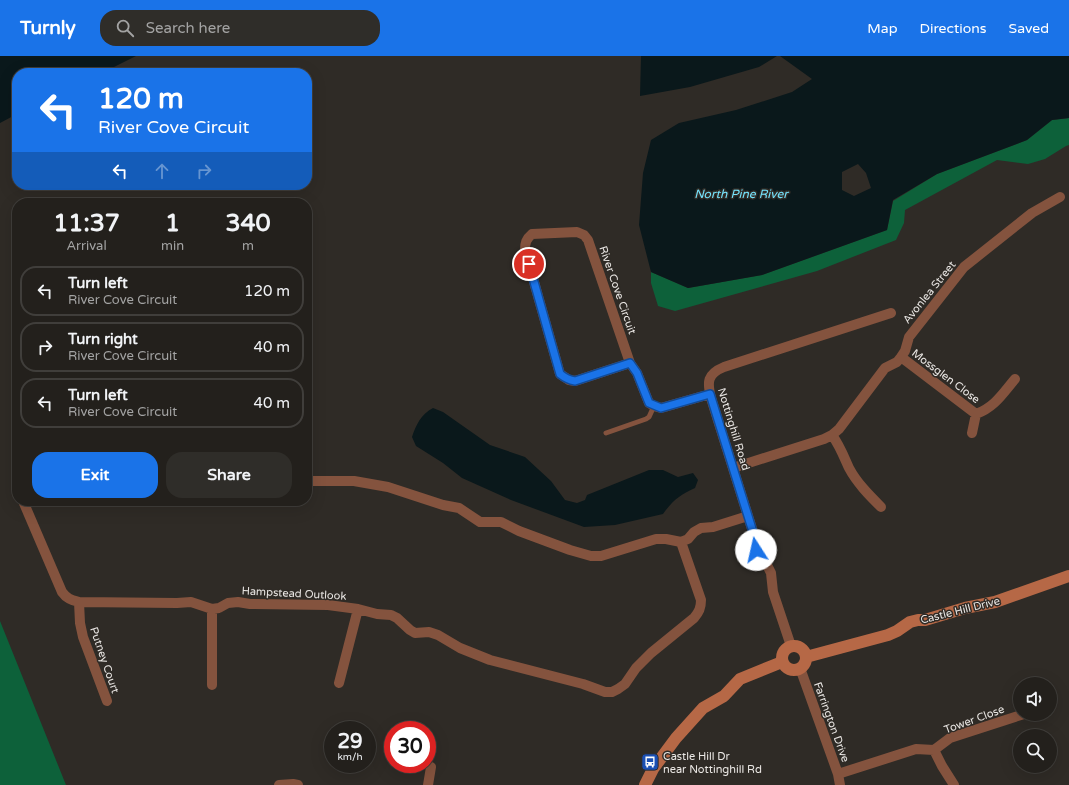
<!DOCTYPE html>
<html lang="en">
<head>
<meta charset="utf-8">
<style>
  :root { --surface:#23201c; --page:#2f2d29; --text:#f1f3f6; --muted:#a3a3a3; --line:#403e3b; --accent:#1a73e8 }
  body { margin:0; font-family:"Varela Round",sans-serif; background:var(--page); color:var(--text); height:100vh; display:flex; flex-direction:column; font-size:15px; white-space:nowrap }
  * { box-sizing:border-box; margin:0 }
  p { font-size:13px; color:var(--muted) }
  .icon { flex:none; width:22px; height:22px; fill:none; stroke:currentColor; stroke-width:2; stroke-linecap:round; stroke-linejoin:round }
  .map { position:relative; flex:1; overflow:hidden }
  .sheet { position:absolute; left:12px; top:142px; width:300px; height:308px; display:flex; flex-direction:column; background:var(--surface); border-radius:16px; box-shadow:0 4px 16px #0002,0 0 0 1px var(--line) }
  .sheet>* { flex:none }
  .top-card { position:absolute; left:12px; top:12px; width:300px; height:122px; border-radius:16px; box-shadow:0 4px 16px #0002,0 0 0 1px var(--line); background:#1a73e8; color:#fff; overflow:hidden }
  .tools { position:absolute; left:1013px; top:621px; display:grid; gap:8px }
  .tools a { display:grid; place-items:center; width:44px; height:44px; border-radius:50%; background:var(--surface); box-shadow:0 4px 16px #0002,0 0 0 1px var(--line); font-size:20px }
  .speed { position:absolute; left:324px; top:665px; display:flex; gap:8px; font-size:20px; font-weight:700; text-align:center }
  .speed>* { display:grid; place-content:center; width:52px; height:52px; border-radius:50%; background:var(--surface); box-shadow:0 4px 16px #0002,0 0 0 1px var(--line); line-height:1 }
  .speed small { font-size:10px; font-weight:400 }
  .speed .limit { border:6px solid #d22; background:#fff; color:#111 }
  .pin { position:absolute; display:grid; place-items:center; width:34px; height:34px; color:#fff; margin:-17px; border:2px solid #fff; border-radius:50%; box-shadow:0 1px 4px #0007 }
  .me { position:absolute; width:44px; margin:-22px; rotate:350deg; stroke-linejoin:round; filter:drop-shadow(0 0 3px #0008) }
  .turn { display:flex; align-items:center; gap:14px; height:84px; padding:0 20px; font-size:18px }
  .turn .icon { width:52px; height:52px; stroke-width:2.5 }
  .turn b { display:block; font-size:28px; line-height:34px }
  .lanes { display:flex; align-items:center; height:38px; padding:0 20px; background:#0003; justify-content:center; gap:20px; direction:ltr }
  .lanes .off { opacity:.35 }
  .eta { display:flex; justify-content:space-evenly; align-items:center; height:68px; text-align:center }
  .eta b { font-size:24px; font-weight:800; line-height:28px }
  .primary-button { display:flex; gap:8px; margin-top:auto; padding:8px 20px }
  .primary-button a { flex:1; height:46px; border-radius:16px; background:var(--accent); color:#fff; font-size:16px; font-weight:800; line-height:46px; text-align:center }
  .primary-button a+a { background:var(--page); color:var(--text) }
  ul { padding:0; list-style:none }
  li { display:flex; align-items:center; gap:12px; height:50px; margin:0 8px 6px; padding:0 12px; border:2px solid var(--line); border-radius:16px }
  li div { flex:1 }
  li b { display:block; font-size:15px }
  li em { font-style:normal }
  header { display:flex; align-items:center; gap:24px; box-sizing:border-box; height:56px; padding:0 20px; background:var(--accent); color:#fff }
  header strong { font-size:19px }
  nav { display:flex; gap:22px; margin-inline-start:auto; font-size:14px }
  .search { width:280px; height:36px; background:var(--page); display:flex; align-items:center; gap:10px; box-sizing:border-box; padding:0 14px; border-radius:16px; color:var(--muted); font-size:15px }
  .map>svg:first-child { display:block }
  .green { fill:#0d613a }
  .water { fill:#0a181b; fill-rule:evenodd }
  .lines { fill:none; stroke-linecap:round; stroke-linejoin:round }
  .lane { stroke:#84533e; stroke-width:5 }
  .street { stroke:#84533e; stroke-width:10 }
  .secondary { stroke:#b66846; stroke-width:12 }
  .route-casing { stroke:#114b97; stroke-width:10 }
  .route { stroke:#1a73e8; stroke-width:7 }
  .labels { text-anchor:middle; stroke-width:3; stroke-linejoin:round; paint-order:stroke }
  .street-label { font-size:11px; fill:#eae7e4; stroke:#2f2b26 }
  .poi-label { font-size:11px; fill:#eae7e4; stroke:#2f2b26; text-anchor:start }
  .water-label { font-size:12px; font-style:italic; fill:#76e4fd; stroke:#2f2b26 }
</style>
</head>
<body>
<header>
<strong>Turnly</strong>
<div class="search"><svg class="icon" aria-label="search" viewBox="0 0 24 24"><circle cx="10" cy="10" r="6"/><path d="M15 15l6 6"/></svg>Search here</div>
<nav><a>Map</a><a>Directions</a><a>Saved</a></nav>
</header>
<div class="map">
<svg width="1069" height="729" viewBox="0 0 1069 729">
  <rect width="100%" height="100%" fill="#2f2b26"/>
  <!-- green -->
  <path class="green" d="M1069 62V89L1066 90 1045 103 1028 108 997 104 905 154 904 167 896 184 817 215 675 255 658 250 651 227V216L688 232 762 219 887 174 893 145 937 118 1027 84 1052 64Z
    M0 565 66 729H0Z"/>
  <!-- water -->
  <path class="water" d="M0 0H136L102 17H17V58L0 67Z
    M641 0H777L759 11 690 31 640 40Z
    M780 0H1069V62L1052 64 1027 84 937 118 893 144 887 174 762 219 688 232 651 216 639 169 643 117 651 84 679 67 736 54 792 36 812 23ZM858 108 866 117 871 132 854 140 842 134V116Z
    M433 352 443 356 490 389 525 401 551 425 565 444 577 447 585 444 587 439 649 414H663L678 421 693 417 698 424 695 432C680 439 673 444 663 458L615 469 584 471 511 444 462 422 443 407 416 390 412 381C416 369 421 358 433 352Z"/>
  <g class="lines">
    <!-- lane -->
    <path class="lane" d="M606 377 646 363 649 361 654 350"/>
    <!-- street -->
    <path class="street" d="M901 301 976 358
      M630 307 575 325 569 324 560 318 525 194C525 187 526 183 532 178L577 176 584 179 588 184 630 307 637 317 649 347 654 350 661 352 710 338
      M976 358C995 351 1003 337 1015 323
      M972 377 976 358
      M832 379C840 390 844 401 849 412 857 427 869 439 881 451
      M733 412 824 383 832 379 839 373 885 312 897 306 901 301 905 295 909 281 964 211 1032 157 1060 141
      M307 425H354L388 431 443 449 459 452 480 466H501L519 475 570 494 591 500H601L656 483H666L681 486 688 483 694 476 701 472 713 471 748 460
      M23 445 62 536C67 543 72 544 79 546L177 547 191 546 212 553 219 552 228 547 238 546 250 548 328 549 358 553 377 558 391 559 397 562 410 574 415 577 429 576 438 579 460 592 490 604 583 628 605 636H612L618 633 625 628 636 612 651 597 694 562C699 556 701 552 701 544L681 486
      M79 546 80 567 83 581 107 645
      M791 590 773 536 771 517 767 509 756 494 753 476 711 342C707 326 707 318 724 311L891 257
      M800 612 838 718 840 729
      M339 627 358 553
      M212 629V553
      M934 694 950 682 1024 658
      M838 718 916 693 934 694 942 710 954 729
      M279 729 293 728 298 729
      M428 729 431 711"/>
    <!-- secondary -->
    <path class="secondary" d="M782 602a12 12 0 1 1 24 0a12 12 0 1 1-24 0Z
      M806 601 888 579 897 575 910 566 918 564H925L965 552 995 546 1069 520
      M645 729 653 713 676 682 703 652 724 640 740 623 782 606"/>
  </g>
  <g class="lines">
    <defs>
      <path id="route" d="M529 208 560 318C565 322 569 324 575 325L630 307 637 317 649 347 661 352 710 338 753 476 756 494"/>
    </defs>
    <!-- route casing -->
    <use href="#route" class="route-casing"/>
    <!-- route -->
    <use href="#route" class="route"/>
  </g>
  <!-- icons -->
  <defs>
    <symbol id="bus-square" viewBox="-11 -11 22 22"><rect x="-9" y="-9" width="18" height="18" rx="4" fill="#1a4fb4" stroke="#2f2b26"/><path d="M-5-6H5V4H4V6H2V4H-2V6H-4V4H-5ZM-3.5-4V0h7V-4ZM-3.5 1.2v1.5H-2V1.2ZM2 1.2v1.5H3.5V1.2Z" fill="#fff"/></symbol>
  </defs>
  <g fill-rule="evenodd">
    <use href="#bus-square" x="640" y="696" width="20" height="20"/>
  </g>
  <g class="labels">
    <!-- street labels -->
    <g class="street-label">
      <text transform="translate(618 234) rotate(71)" y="4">River Cove Circuit</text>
      <text transform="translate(929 236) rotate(-51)" y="4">Avonlea Street</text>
      <text transform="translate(946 320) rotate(37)" y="4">Mossglen Close</text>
      <text transform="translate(734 373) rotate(73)" y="4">Nottinghill Road</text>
      <text transform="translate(294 537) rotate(3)" y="4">Hampstead Outlook</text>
      <text transform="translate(960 554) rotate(-14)" y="4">Castle Hill Drive</text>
      <text transform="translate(105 604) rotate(71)" y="4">Putney Court</text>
      <text transform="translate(974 663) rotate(-20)" y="4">Tower Close</text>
      <text transform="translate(832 666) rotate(70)" y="4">Farrington Drive</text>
    </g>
    <!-- poi labels -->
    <g class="poi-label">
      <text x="663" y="704">Castle Hill Dr<tspan x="663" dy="13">near Nottinghill Rd</tspan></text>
    </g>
    <!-- water labels -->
    <g class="water-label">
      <text x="741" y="142">North Pine River</text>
    </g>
  </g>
</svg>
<div class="tools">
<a><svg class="icon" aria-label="sound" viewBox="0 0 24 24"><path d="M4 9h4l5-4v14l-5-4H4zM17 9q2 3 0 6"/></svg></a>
<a><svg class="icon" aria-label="search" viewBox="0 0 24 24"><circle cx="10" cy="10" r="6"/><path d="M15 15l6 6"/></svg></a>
</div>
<div class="speed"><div>29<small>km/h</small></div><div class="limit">30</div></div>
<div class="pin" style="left:529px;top:208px;background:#d93025"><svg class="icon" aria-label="arrive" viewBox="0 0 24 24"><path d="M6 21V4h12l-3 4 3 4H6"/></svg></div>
<svg class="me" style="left:756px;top:494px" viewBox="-20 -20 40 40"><circle r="19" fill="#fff"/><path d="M0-13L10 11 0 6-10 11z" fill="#1a73e8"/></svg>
<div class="top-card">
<div class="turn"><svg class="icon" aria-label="left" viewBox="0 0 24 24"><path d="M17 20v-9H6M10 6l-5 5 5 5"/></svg><div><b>120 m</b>River Cove Circuit</div></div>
<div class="lanes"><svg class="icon" aria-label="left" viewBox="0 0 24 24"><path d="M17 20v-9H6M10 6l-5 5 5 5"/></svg><svg class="icon off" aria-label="ahead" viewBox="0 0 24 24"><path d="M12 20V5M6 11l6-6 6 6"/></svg><svg class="icon off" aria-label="right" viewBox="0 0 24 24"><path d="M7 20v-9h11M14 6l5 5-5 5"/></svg></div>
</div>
<section class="sheet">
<div class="eta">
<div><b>11:37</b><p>Arrival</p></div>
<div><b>1</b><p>min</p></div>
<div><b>340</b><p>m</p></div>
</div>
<ul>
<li><svg class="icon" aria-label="left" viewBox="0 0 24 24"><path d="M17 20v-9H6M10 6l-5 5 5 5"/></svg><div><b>Turn left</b><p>River Cove Circuit</p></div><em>120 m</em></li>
<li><svg class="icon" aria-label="right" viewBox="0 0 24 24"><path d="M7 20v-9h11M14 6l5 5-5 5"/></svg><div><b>Turn right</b><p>River Cove Circuit</p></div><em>40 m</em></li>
<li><svg class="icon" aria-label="left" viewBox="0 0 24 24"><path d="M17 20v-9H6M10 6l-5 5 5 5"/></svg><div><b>Turn left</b><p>River Cove Circuit</p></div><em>40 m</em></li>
</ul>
<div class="primary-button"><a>Exit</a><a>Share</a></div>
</section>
</div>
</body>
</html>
